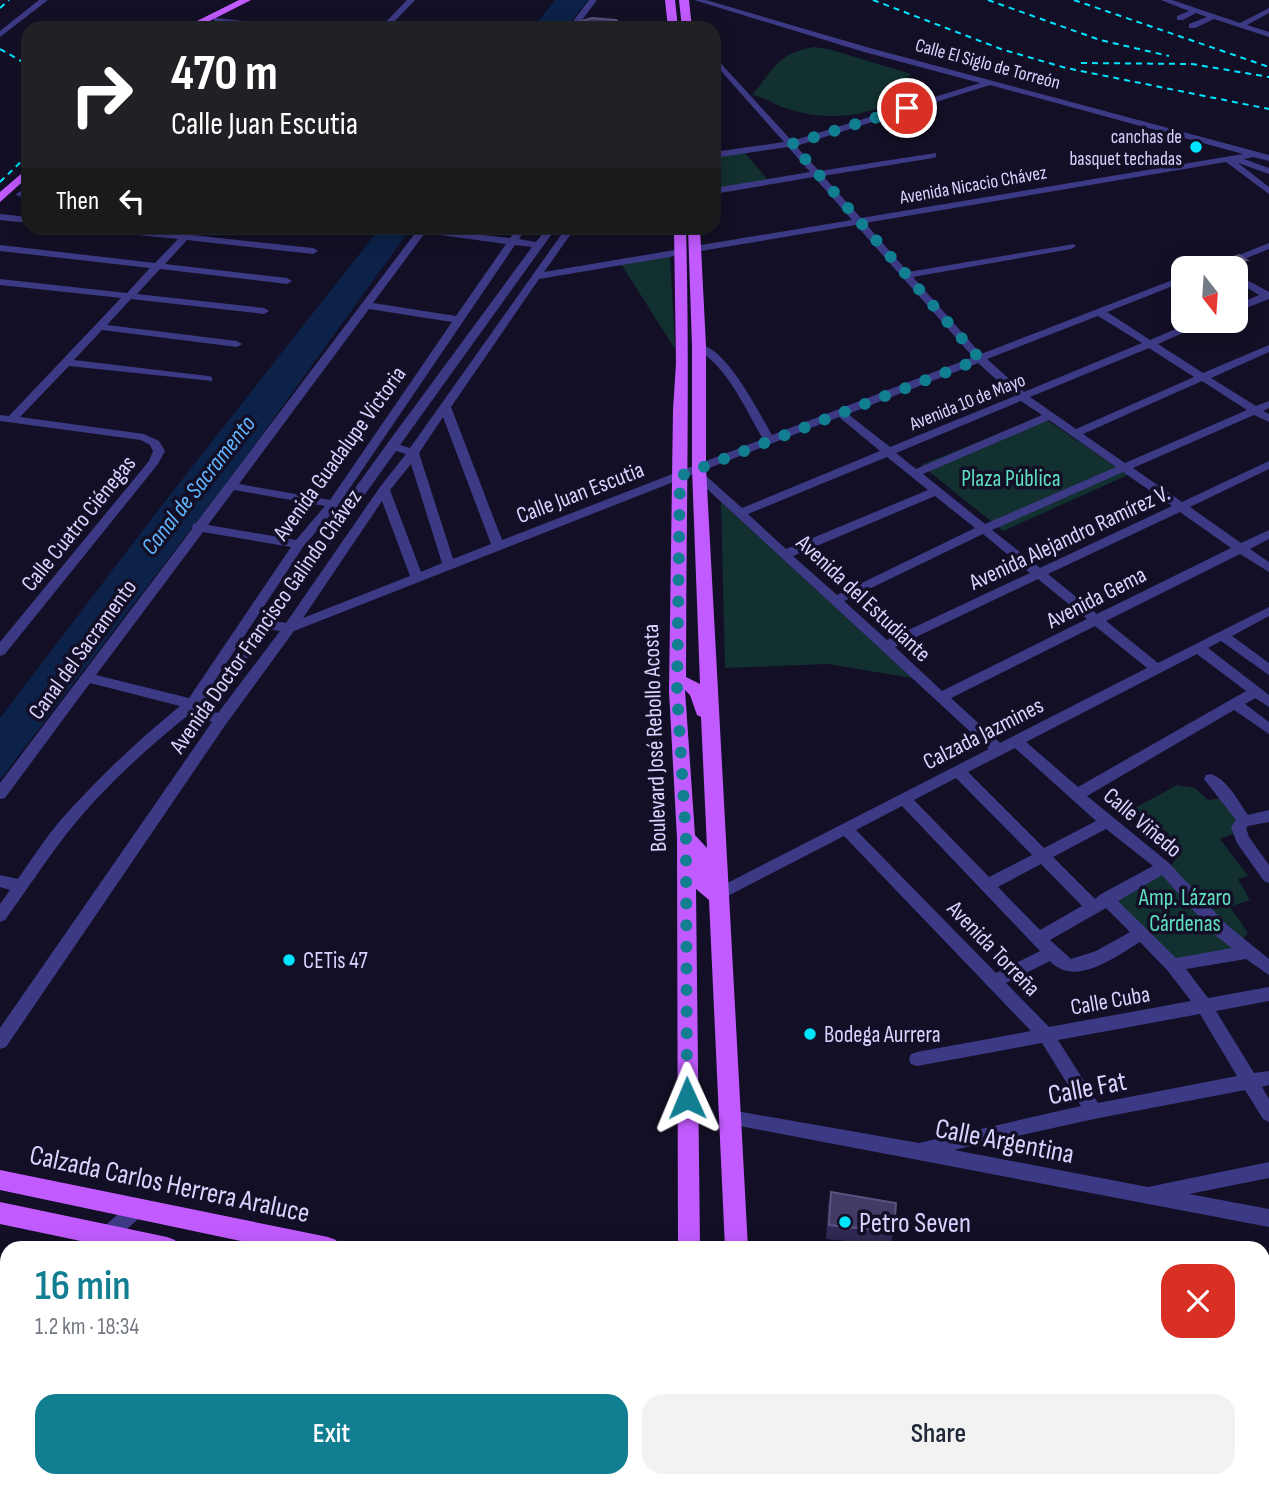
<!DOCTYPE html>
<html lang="en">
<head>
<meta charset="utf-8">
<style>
  :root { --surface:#fff; --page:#f2f2f3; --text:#1f2937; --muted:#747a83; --accent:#117e91 }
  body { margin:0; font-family:"Sofia Sans Condensed",sans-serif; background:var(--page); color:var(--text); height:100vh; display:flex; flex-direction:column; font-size:26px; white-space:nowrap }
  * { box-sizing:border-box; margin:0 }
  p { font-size:23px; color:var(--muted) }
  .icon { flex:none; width:38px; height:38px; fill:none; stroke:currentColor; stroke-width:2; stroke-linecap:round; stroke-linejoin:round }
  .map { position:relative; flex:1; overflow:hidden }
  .drawer { position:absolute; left:0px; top:1241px; width:1270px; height:247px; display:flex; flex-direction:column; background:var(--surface); border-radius:21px 21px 0 0; box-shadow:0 4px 18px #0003 }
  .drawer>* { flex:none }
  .hud { position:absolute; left:21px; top:21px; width:700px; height:214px; border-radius:21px; box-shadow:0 4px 18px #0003; background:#202124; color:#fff; overflow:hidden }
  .needle { width:46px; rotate:163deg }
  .controls { position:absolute; left:1171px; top:256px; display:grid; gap:14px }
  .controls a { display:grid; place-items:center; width:77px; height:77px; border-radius:14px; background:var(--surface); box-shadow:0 4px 18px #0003; font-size:35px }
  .pin { position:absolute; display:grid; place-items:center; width:60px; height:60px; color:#fff; margin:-30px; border:4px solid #fff; border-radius:50%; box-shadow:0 2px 7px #0007 }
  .me { position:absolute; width:77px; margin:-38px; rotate:359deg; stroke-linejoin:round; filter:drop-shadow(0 0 5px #0008) }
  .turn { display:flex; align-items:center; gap:24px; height:147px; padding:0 35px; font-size:32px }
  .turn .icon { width:91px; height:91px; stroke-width:2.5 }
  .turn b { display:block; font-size:49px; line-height:60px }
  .then { display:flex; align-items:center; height:66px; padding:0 35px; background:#0003; gap:14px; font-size:26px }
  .round { display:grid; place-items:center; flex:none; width:74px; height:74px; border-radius:21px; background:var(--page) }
  .head { display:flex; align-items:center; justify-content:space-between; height:119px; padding:0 35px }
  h1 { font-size:42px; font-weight:600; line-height:52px; color:var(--accent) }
  .button { display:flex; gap:14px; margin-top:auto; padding:14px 35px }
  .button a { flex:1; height:80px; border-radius:21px; background:var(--accent); color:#fff; font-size:28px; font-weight:600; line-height:80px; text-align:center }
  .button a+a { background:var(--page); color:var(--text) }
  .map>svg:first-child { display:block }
  .green { fill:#12302f }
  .water { fill:#0c2248 }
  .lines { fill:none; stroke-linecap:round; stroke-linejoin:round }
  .minor { fill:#3d3a85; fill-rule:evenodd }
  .major { fill:#c25bff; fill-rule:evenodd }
  .rail { stroke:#00e5ff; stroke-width:2; stroke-dasharray:6 5; stroke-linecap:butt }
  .wall { fill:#312854 }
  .shaded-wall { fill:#1d163a }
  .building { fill:#433a66; stroke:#5a527e; stroke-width:2 }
  .route { stroke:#117e91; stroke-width:12; stroke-dasharray:0 21.6 }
  .poi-dot { fill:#00e5ff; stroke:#130f26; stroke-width:2.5 }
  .labels { text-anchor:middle; stroke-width:7; stroke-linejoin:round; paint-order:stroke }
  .far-street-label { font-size:19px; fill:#d9d4ff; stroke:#130f26 }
  .far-poi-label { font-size:19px; fill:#d9d4ff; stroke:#130f26; text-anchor:end }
  .street-label { font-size:23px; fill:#d9d4ff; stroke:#130f26 }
  .park-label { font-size:23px; fill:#5fe0c0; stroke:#130f26 }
  .poi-label { font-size:23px; fill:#d9d4ff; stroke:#130f26; text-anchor:start }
  .water-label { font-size:24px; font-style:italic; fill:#62b6ff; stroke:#130f26 }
  .near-street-label { font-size:28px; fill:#d9d4ff; stroke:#130f26 }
  .near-poi-label { font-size:28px; fill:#d9d4ff; stroke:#130f26; text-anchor:start }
</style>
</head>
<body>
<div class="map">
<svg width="1269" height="1487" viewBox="0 0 1269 1487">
  <rect width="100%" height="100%" fill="#130f26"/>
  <!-- green -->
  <path class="green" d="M815 47 832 50 911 74 905 79 908 87 906 95C872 117 827 122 788 109 774 105 768 98 752 95 774 69 779 52 815 47Z
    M744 152 769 181 714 190V157Z
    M670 256 675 349 621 264Z
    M1041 416 1128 475 1003 531 921 465Z
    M721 502 912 678 828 664 725 668Z
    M1177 785 1195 788 1208 800 1224 798 1237 820 1235 833 1220 839 1248 876 1238 879 1250 900 1230 907 1248 933 1234 950 1173 961 1112 899 1170 867 1179 854 1168 833 1133 809Z"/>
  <!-- water -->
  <path class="water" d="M555 0H588L566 28H533Z
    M380 228H411L248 454 0 780V718L162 505Z"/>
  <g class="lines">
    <!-- minor -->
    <path class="minor" d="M39 0H48L0 37V31Z
      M407 0H415L388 28H380Z
      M589 0H597L576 28H568Z
      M694 0H706L870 48 1269 155V161L1253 157 1244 159 1269 168V174L1238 163 1269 187V194L1226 162 865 223 908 272 1074 244 1076 246 1071 249 913 277 981 354 1183 276V282L1107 312 1150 340 1197 320H1212L1158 344 1203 373 1269 345V352L1211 378 1256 406 1269 401V408L1263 411 1269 414V422L1254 415 1133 468 1182 502 1269 461V469L1190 507 1241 543 1269 530V539L1250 549 1269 562V572L1240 554 1106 621 1158 663 1269 607V616L1232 636 1269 663V675L1221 641 1208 648 1269 695V707L1255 698 1245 704 1269 722V734L1234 710 1087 796 1169 863 1227 925 1269 959V975L1246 959 1186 969 1208 998 1269 987V1001L1216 1011 1254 1073 1269 1071V1085L1262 1087 1269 1099V1122L1263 1119 1245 1090 1094 1119 954 1150 1148 1187 1269 1162V1178L1189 1194 1269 1209V1227L724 1123 721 1118 724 1113 730 1110 919 1143 1081 1106 1042 1043 917 1066 911 1064 909 1059 911 1054 917 1052 1031 1031 844 836 722 899 717 901 712 899 709 895 712 891 989 749 694 477 696 474H704L742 508 880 451 839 417 294 631 226 724 6 1047 0 1049V1028L212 722 192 712C147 748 104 787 68 832 46 860 26 891 5 920L0 922V904L10 890 0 887V875L18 879C31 860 44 840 59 822 96 780 137 741 180 706L90 683 5 798 0 799V783L192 529 193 524 196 523 419 228 510 238 518 228H526L519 239 536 242 547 228H556L400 445 410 448 566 228H575L544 272 681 249 686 252 681 255 539 279 451 407 502 540 763 439C744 407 728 367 695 348V344C724 341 759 413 772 435L973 357 856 225 695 252 690 249 695 246 852 220 814 177 714 194V188L810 172 788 147 714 158V152L784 142 714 63V56L792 141 980 83 864 52ZM990 85 1243 154 861 218 823 176 933 158 936 157V153L819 171 796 146ZM425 233 506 244 456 316 373 303ZM515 245 532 247 387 444 200 703 303 547 337 507ZM369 309 452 322 330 500 239 484ZM1098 316 1142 343 1024 392 987 359ZM1149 348 1194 377 1076 429 1030 397ZM978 363 1015 396 890 447 848 414ZM1202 381 1247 410 1125 463 1083 434ZM1021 401 1042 415 916 469 896 453ZM443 417 491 544 453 559 419 453ZM1049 420 1116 467 985 524 923 474ZM396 451 406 454 380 487 286 623 274 621ZM887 457 928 490 786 549 748 514ZM411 464 442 563 421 572 390 490ZM1123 472 1172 506 1040 568 992 530ZM234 490 325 506 296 540 208 525ZM935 496 975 528 837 595 793 556ZM382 501 410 576 303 618ZM1180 512 1231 548 1097 614 1048 574ZM203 532 291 547 189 698 96 675ZM983 534 1030 573 887 640 844 601ZM1038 579 1087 619 942 691 895 647ZM1095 626 1147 668 1000 743 951 698ZM268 629 280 631 218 713 210 710ZM1197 654 1246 691 1078 787 1026 742ZM1015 748 1096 821 1044 848 968 772ZM956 778 1032 855 989 877 914 800ZM902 806 1040 951 996 973 856 830ZM1106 829 1153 866 1101 894 1095 899 1053 857ZM1041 864 1082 906 1040 930 998 887ZM1162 875 1215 935 1232 948 1176 958 1118 901ZM1106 908 1130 932 1096 951 1071 959 1050 940ZM1140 942 1167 970 1191 1001 1049 1027 1006 983 1050 961C1075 988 1115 957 1140 942ZM1200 1014 1237 1076 1098 1103 1058 1040Z
      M1161 0H1172L1240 23 1269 8V13L1247 25 1269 32V37L1214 19 1195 28H1189V24L1207 17 1196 13 1183 20H1177V16L1189 11Z
      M217 18 285 26 289 28H265L214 22V18Z
      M21 191 28 192V198L18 196 16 194Z
      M0 214 28 217V223L0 220Z
      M93 228H120L183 234 189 228H198L192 235 313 248 318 251 313 254 187 240 165 264 287 278 292 281 287 284 160 269 137 294 264 308 269 311 264 314 131 299 107 325 237 341 242 344 237 347 102 330 74 360 208 376 212 377V381L69 366 20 417 144 434 159 441 165 451 158 464 5 654 0 656V642L149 461 153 451 150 445 141 440 0 421V415L9 416 121 298 0 285V279L127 293 150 268 0 251V245L155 263 178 239 98 231Z
      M326 228H344L339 231Z
      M1269 243V249L1222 268H1207Z
      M1236 274 1269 292V299L1236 312V305L1259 295 1236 281Z
      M1211 774C1228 780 1238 801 1248 815L1269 810V822L1248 826 1246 828 1249 837 1269 865V883L1264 881 1237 843 1231 827 1236 820 1204 779 1206 775Z
      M138 1200 144 1202 147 1208 144 1214 112 1242 101 1248H73L75 1242 100 1230 132 1202Z
      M7 1276V1294L0 1297V1279Z
      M1264 1401 1269 1402V1422L1264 1421Z
      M523 1480H543V1487H523Z
      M919 1480H939L940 1487H920Z
      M1122 1480H1169L1171 1487H1125Z"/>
    <!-- major -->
    <path class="major" d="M239 0H251L196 28H183Z
      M665 0H675L678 28H668Z
      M679 0H689L692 28H682Z
      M28 168V177L0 202V192Z
      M674 228H686C690 378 686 527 686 677L700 684 692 468V346L688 228H700L706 346V468L748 1248H725L709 900 696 889 700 1248H678L677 838 669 691 673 410 676 363ZM685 690 690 695 697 715 701 717 707 848 695 835Z
      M0 1170 328 1237 336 1240 339 1248H274L0 1190Z
      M0 1202 167 1237 175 1240 178 1248H114L0 1224Z
      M1264 1430 1269 1432V1458L1264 1455Z
      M1264 1470 1269 1471V1487H1246L1243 1480H1264Z
      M675 1480H701V1487H675Z
      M736 1480H762V1487H736Z"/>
    <!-- rail -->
    <path class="rail" d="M873 0 1001 49 1066 68 1269 109
      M988 0 1100 40 1169 56
      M1074 0 1269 67
      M0 8 9 0
      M0 49 28 65
      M1081 63 1192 64 1269 77
      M0 182 28 155"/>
  </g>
  <!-- wall -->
  <path class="wall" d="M1239 255 1244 270 1236 271V268H1226L1228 259Z
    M831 1192 894 1232 890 1245 826 1239 828 1206Z
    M985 1480H1032L1033 1487H981Z"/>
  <!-- shaded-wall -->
  <path class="shaded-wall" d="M1247 260 1244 270 1236 271V264L1239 261Z"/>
  <!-- building -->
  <path class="building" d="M592 18 616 20 624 26 623 28H574L578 22Z
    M1239 255 1247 260 1239 261 1236 264 1228 259Z
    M831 1192 896 1203 894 1232 829 1225Z
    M987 1480H1032L1033 1487H988Z"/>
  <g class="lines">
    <!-- route -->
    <path class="route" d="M687 1098 686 838 677 691 680 476 980 359 792 144 907 108"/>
  </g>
  <!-- markers -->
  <g class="poi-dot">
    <circle cx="1196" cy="147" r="7"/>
    <circle cx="289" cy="960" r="7"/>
    <circle cx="810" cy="1034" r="7"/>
    <circle cx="845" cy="1222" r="7"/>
  </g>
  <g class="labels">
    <!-- far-street labels -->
    <g class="far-street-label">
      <text transform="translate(988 63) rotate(15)" y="7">Calle El Siglo de Torreón</text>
      <text transform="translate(973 184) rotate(-10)" y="7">Avenida Nicacio Chávez</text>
      <text transform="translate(967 401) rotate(-22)" y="7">Avenida 10 de Mayo</text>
    </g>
    <!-- far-poi labels -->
    <g class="far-poi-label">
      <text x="1182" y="143">canchas de<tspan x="1182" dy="22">basquet techadas</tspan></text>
    </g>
    <!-- street labels -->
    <g class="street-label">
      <text transform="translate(339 453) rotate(-54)" y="8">Avenida Guadalupe Victoria</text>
      <text transform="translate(580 492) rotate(-21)" y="8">Calle Juan Escutia</text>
      <text transform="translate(78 523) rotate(-51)" y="8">Calle Cuatro Ciénegas</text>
      <text transform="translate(1069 537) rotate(-25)" y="8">Avenida Alejandro Ramírez V.</text>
      <text transform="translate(1096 597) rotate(-27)" y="8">Avenida Gema</text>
      <text transform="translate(864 598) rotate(43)" y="8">Avenida del Estudiante</text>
      <text transform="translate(265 621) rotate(-55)" y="8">Avenida Doctor Francisco Galindo Chávez</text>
      <text transform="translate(82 649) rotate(-54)" y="8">Canal del Sacramento</text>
      <text transform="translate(983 733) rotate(-27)" y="8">Calzada Jazmines</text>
      <text transform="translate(654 738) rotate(-92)" y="8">Boulevard José Rebollo Acosta</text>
      <text transform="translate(1143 822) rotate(40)" y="8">Calle Viñedo</text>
      <text transform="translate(994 948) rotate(46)" y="8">Avenida Torreña</text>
      <text transform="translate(1110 1000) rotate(-10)" y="8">Calle Cuba</text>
    </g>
    <!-- park labels -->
    <g class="park-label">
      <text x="1011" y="486">Plaza Pública</text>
      <text x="1185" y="905">Amp. Lázaro<tspan x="1185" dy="26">Cárdenas</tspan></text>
    </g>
    <!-- poi labels -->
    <g class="poi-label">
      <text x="303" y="968">CETis 47</text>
      <text x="824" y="1042">Bodega Aurrera</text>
    </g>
    <!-- water labels -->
    <g class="water-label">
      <text transform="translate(198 485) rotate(-52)" y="8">Canal de Sacramento</text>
    </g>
    <!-- near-street labels -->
    <g class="near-street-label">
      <text transform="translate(1087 1087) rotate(-11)" y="10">Calle Fat</text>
      <text transform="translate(1005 1140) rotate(11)" y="10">Calle Argentina</text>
      <text transform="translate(170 1183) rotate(12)" y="10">Calzada Carlos Herrera Araluce</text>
    </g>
    <!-- near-poi labels -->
    <g class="near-poi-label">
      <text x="859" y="1232">Petro Seven</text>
    </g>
  </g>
</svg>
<div class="controls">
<a><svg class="needle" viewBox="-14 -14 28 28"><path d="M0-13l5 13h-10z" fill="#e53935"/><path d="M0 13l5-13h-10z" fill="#747a83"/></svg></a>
</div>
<div class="pin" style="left:907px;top:108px;background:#d93025"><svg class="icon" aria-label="arrive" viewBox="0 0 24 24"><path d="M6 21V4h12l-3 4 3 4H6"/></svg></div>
<svg class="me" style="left:687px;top:1098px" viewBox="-20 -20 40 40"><path d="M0-17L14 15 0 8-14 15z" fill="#117e91" stroke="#fff" stroke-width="4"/></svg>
<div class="hud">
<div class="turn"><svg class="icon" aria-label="right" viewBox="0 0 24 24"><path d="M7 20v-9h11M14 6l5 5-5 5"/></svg><div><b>470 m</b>Calle Juan Escutia</div></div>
<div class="then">Then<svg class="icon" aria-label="left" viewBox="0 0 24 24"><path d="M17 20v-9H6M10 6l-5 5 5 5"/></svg></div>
</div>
<section class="drawer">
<div class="head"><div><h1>16 min</h1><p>1.2 km · 18:34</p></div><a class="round" style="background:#d93025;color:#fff"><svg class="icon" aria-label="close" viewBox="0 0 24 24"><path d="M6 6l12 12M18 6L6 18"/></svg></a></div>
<div class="button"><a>Exit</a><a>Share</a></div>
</section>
</div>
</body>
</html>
